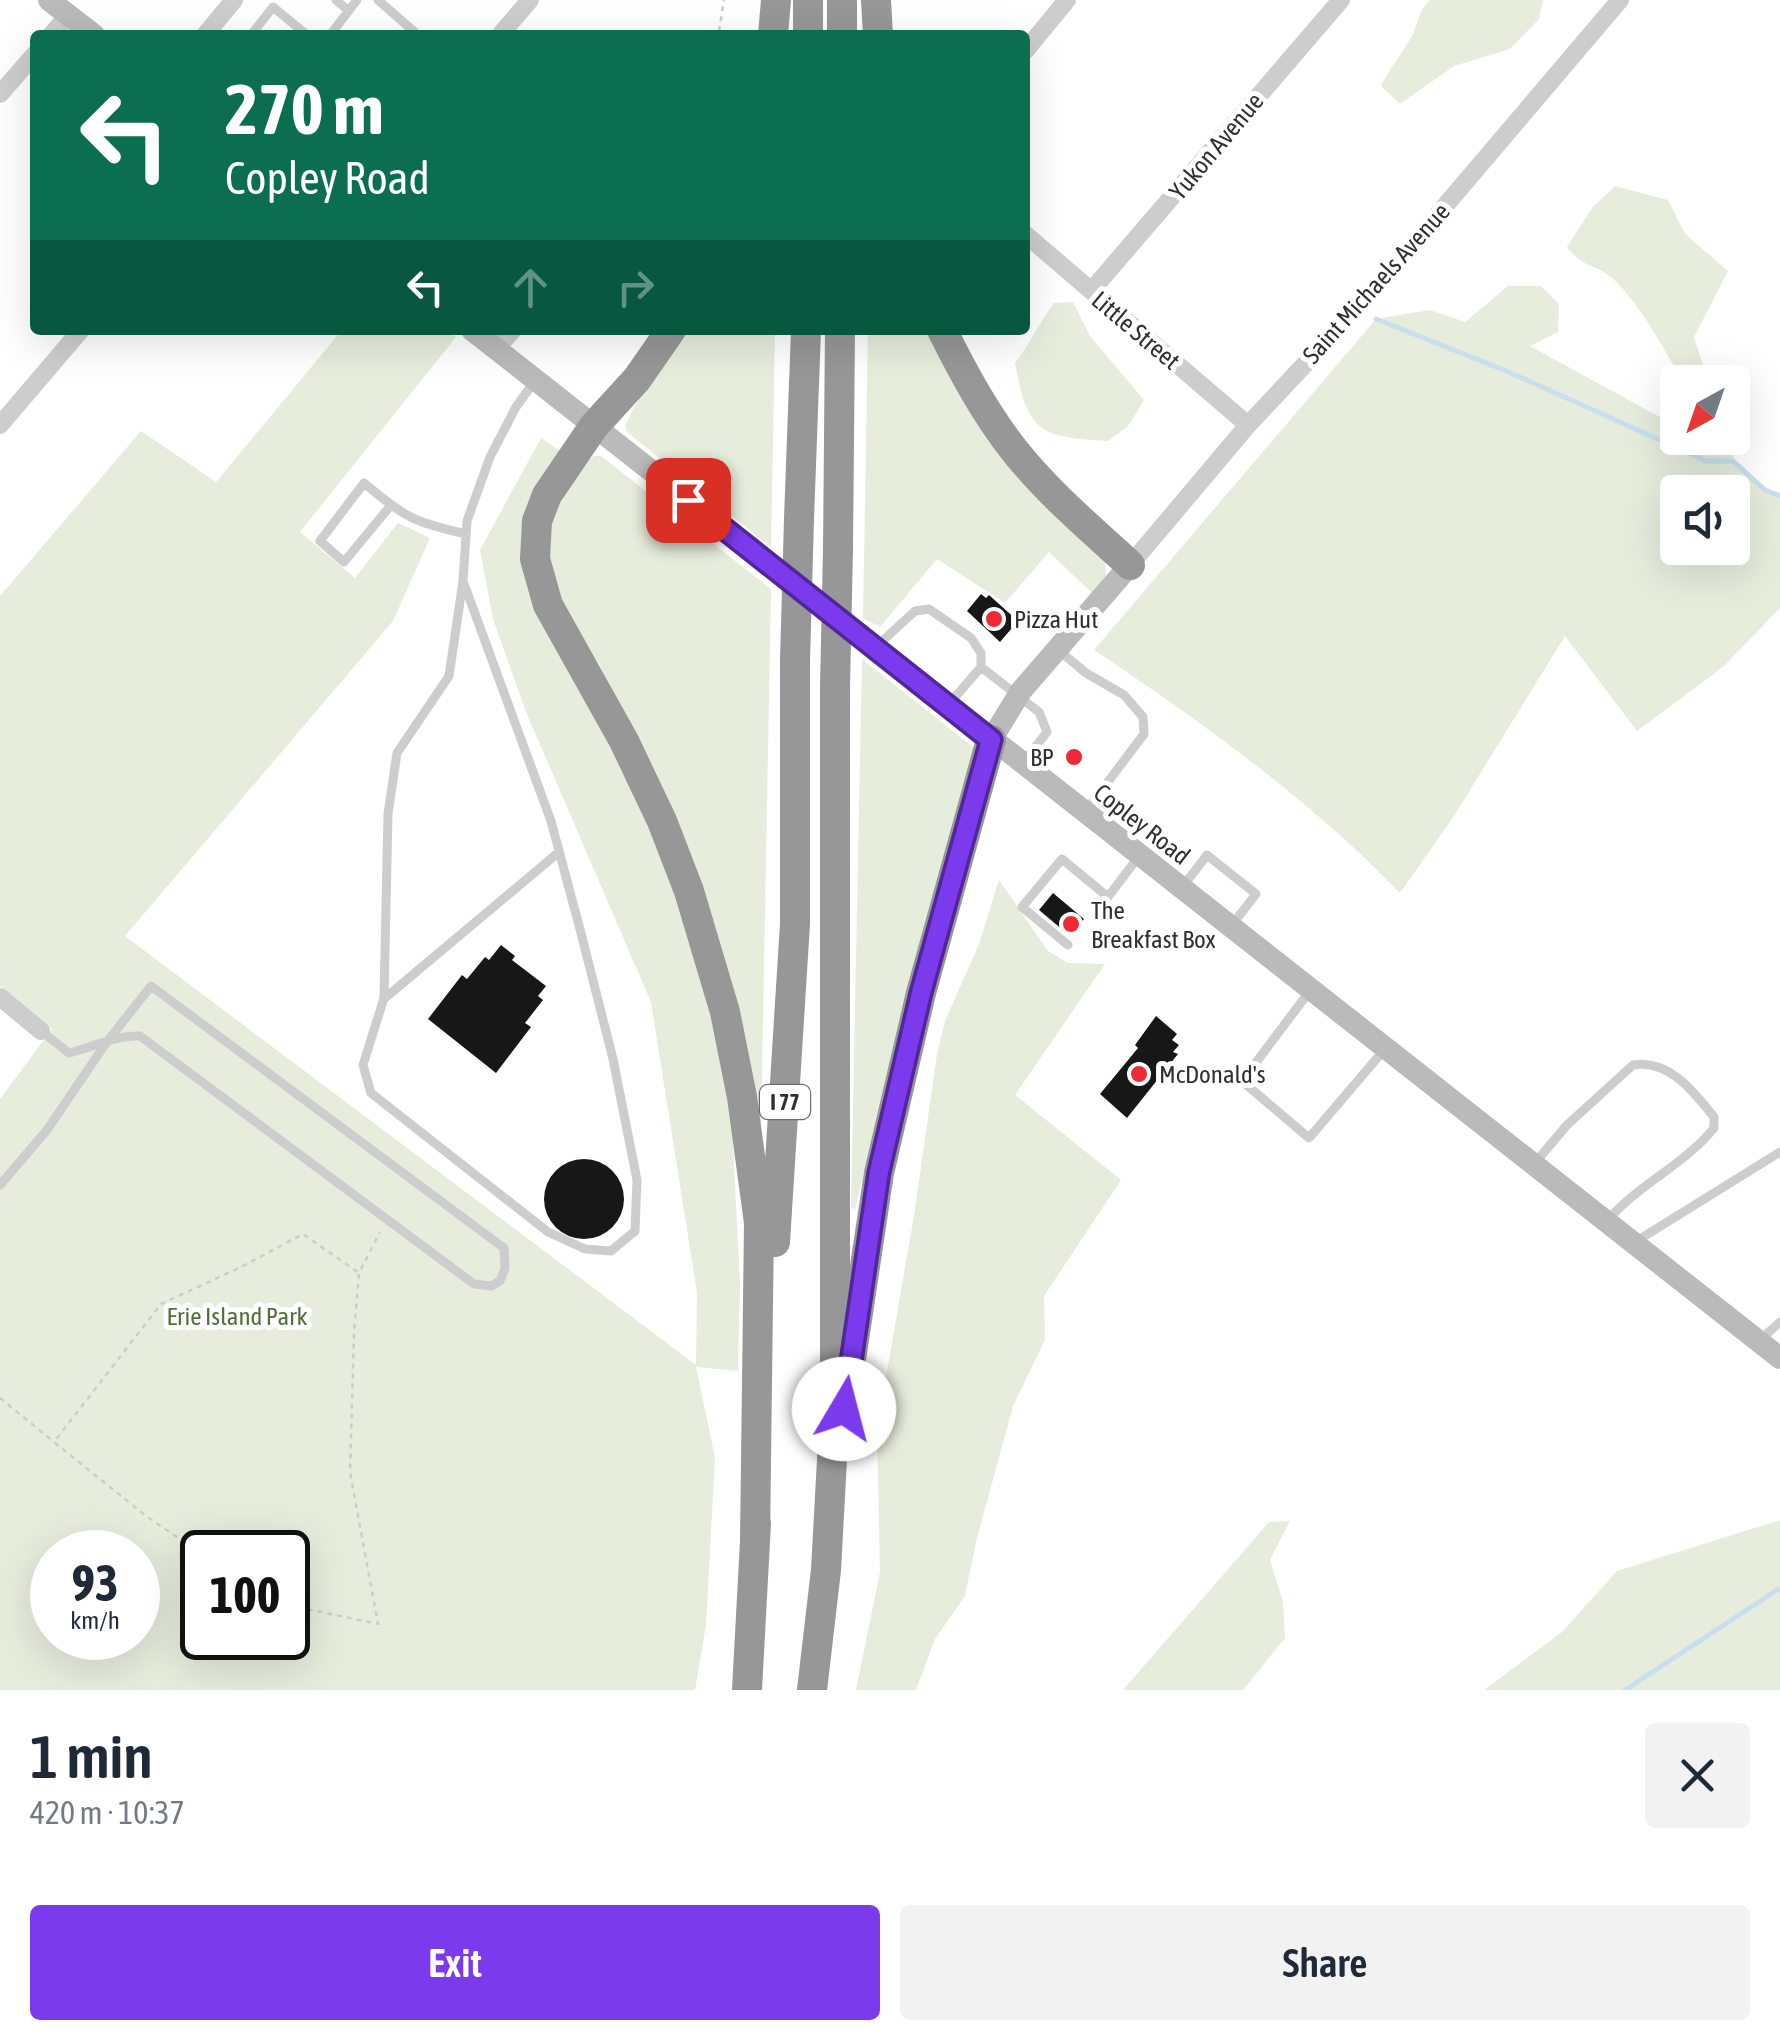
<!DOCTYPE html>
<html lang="en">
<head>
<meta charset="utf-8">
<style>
  :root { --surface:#fff; --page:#f2f2f3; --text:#1f2937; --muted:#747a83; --accent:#7c3aed }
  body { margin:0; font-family:"Asap Condensed",sans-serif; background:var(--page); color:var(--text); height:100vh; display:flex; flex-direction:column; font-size:38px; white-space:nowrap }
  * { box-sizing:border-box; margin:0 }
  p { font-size:32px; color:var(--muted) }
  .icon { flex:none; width:55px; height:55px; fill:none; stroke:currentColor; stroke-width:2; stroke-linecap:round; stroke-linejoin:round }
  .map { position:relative; height:1690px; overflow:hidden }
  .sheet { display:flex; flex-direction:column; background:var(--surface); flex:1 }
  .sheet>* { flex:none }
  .top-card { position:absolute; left:30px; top:30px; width:1000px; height:305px; border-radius:10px; box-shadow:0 10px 40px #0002; background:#0b6e4f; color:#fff; overflow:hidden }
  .needle { width:65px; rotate:220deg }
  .tools { position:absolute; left:1660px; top:365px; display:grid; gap:20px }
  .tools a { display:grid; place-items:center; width:90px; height:90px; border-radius:10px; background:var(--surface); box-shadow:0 10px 40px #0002; font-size:50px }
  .speed { position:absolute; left:30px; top:1530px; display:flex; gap:20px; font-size:50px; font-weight:700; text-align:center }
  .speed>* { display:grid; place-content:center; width:130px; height:130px; border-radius:50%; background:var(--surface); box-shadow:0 10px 40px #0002; line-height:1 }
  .speed small { font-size:25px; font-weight:400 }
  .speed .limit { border:5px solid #111; border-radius:15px; background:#fff; color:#111 }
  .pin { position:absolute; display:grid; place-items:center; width:85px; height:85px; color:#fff; margin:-42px; border-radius:20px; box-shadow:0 5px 15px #0006 }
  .me { position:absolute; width:110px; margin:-55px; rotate:8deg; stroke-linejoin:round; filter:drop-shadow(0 0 8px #0008) }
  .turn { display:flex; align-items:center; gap:35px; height:210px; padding:0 30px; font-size:45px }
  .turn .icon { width:130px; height:130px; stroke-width:2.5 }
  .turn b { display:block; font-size:70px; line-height:85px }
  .lanes { display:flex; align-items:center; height:95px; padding:0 30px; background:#0003; justify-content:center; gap:50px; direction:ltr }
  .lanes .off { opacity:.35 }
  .round { display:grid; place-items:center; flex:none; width:105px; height:105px; border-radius:10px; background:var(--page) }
  .headline { display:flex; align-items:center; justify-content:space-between; height:170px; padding:0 30px }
  h1 { font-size:60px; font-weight:600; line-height:75px }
  .cta { display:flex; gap:20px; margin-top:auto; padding:20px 30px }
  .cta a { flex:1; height:115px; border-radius:10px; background:var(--accent); color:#fff; font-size:40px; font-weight:600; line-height:115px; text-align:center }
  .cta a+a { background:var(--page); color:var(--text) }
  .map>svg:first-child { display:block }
  .green { fill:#e6eddd; fill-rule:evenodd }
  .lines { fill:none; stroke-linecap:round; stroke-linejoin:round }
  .stream { stroke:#c9dfee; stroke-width:5 }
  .building { fill:#171717 }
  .path { stroke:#cdcdcd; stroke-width:2.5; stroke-dasharray:5 5; stroke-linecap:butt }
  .service { stroke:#cdcdcd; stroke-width:9 }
  .minor { stroke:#cdcdcd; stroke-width:18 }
  .secondary { stroke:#bababa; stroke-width:22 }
  .motorway { stroke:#979797; stroke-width:30 }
  .motorway-bridge { stroke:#979797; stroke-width:30 }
  .route-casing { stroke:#51269a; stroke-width:25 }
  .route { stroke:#7c3aed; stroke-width:18 }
  .poi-dot { fill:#ee2a35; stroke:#fff; stroke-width:4 }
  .labels { text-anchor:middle; stroke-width:10; stroke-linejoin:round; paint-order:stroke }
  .shield { fill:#fff; stroke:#6e6e6e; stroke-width:2.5 }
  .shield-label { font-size:22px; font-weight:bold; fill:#303030 }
  .street-label { font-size:25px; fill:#303030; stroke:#fff }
  .poi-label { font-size:25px; fill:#303030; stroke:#fff; text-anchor:start }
  .park-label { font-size:25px; fill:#526e3a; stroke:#fff }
</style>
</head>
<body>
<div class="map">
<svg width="1780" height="1690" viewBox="0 0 1780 1690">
  <rect width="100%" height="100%" fill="#fff"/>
  <!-- green -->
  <path class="green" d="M1430 0H1543L1539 19 1510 49 1454 66 1400 104 1381 86C1390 68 1403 52 1412 36 1419 22 1418 11 1430 0Z
    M1615 186 1668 200 1685 234 1728 271 1694 337 1708 382 1678 374C1664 347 1634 296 1611 277 1594 263 1584 269 1567 247L1592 208Z
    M1508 286H1541L1559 304 1558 332 1530 346 1658 416 1677 422 1678 438H1725C1734 466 1751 485 1780 496V608L1723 667 1637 731 1565 636 1454 816 1400 893C1310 800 1202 722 1094 650L1376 319 1430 310 1465 322ZM1678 492H1732V548H1678Z
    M1073 302 1090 336 1144 400 1128 426 1108 441C1039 437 1028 433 1015 363 1030 344 1039 323 1054 303Z
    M342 330H445L456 337 300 532 355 578 398 523 430 538 393 621 125 936 696 1365 697 1293 651 1002 526 712 493 619 480 550 541 438 563 453 522 547 654 831 698 964 731 1104 740 1283 738 1371 696 1367 715 1457 706 1625 695 1690H0V1099L52 1029 0 986V596L141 431 216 482ZM52 1552H138V1638H52ZM202 1552H288V1638H202Z
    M686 330H775L771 547 627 432 625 426 634 407Z
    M868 330H933L1105 556 1106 578 1092 593 1049 552 1005 603 937 559 880 627 863 618Z
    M594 456H601L771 589 761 1127 739 1009 658 783 599 664 572 629 548 580 547 528 557 500 583 464Z
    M862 659 977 750 963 784 920 942 855 1209 851 1208Z
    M999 880 1048 951 1068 963 1105 964 1015 1095 1121 1180 1044 1296 1045 1340 1013 1406 976 1542 965 1596 935 1639 916 1690H856L880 1572 877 1429 914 1216 937 1054 945 1021 979 944Z
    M1780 1520V1690H1484L1562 1632 1617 1571Z
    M1290 1521 1270 1560 1283 1602 1285 1638 1243 1690H1123L1269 1522Z"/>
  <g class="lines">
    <!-- stream -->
    <path class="stream" d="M1376 319 1511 373 1706 461H1733L1765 490 1780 496
      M1625 1690 1780 1588"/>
  </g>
  <!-- building -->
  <path class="building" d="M981 594 986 598 989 595 1018 621 1000 642 967 611Z
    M1053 893 1084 919 1070 936 1039 910Z
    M501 945 515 956 512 960 546 986 538 996 543 1000 525 1023 531 1027 496 1073 428 1019 462 975 467 979 485 957 489 960Z
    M1156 1016 1177 1034 1172 1040 1179 1045 1173 1052 1178 1054 1127 1118 1100 1094 1138 1048 1135 1045Z
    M544 1199a40 40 0 1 1 80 0a40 40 0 1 1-80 0Z"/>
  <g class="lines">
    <!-- path -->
    <path class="path" d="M719 31 724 0
      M0 1398 53 1441
      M202 1554 146 1516 54 1442 161 1304 241 1267 303 1234 359 1273
      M288 1605 378 1624 350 1472 354 1333 359 1273 380 1232"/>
    <!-- service -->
    <path class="service" d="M336 0 349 11
      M378 0 418 35
      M251 35 273 7 307 35
      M330 35 357 0
      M391 505 344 562 320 541 364 483C406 518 413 522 466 534
      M463 581 449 676 397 753 388 814 384 998 363 1065 371 1093 548 1232 585 1249 611 1251 635 1231 637 1180 613 1059 581 933 551 821 463 581 467 521 490 457 516 407 534 382
      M877 646 915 611 929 609 971 638 981 653V667L1039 712 1047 732 1025 760
      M1057 649 1086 673 1124 695 1143 717 1144 734 1086 811
      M950 703 981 667
      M1184 885 1207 855 1256 894 1232 925
      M1068 945 1022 907 1062 859 1108 897 1139 856
      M1309 992 1242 1081 1309 1138 1384 1050
      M385 998 559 852
      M1534 1164 1567 1125 1633 1065C1669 1059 1694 1092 1714 1117V1128C1684 1165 1639 1184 1608 1220
      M0 1185 47 1130 106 1043 151 986 504 1248 505 1268 500 1281 491 1286 474 1284 140 1036C117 1035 92 1047 69 1053L41 1031
      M1635 1242 1780 1152
      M1760 1340 1780 1322"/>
    <!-- minor -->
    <path class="minor" d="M51 35 68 15
      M205 35 234 0
      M500 35 530 0
      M1025 51 1067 0
      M0 94 35 54
      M1025 234 1248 425
      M1091 291 1341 0
      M496 349 513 330
      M0 425 81 330
      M1130 565 1248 425 1365 300 1620 0
      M0 997 41 1031"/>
    <!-- secondary -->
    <path class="secondary" d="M49 0 94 35
      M472 330 1780 1358
      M991 740 1021 691 1130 565"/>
    <!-- motorway -->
    <path class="motorway" d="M808 0V35
      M876 0 878 35
      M773 35 776 0
      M842 35V0
      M671 330 637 379 594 426 547 495 537 521 535 559 548 605 624 741 662 821 689 891 725 1012 742 1097 759 1223 755 1542
      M942 330C963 372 985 413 1014 450 1048 493 1090 528 1130 565
      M799 519 806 330
      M838 549 840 330
      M775 1242 795 924V661
      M850 1366 879 1173 921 993 991 740
      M747 1690 756 1523
      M812 1690 826 1570 835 1404V687"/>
    <!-- motorway-bridge -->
    <path class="motorway-bridge" d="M795 661 799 519
      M835 687 838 549"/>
  </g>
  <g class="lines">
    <defs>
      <path id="route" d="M688 500 991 740 921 993 879 1172 844 1409"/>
    </defs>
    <!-- route casing -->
    <use href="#route" class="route-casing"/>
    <!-- route -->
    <use href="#route" class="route"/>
  </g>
  <!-- markers -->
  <g class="poi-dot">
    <circle cx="994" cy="619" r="10"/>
    <circle cx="1074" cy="757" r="10"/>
    <circle cx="1071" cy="924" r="10"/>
    <circle cx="1139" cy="1074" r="10"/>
  </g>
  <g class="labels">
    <!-- shield labels -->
    <rect class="shield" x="760" y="1085" width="50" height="34" rx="8"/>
    <g class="shield-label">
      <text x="785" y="1110">I 77</text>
    </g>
    <!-- street labels -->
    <g class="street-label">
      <text transform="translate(1216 146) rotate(-50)" y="9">Yukon Avenue</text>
      <text transform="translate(1376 283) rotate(-48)" y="9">Saint Michaels Avenue</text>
      <text transform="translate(1136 330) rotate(40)" y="9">Little Street</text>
      <text transform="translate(1142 824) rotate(38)" y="9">Copley Road</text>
    </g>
    <!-- poi labels -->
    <g class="poi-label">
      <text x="1014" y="628">Pizza Hut</text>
      <text x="1054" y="766" text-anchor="end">BP</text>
      <text x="1091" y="919">The<tspan x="1091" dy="29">Breakfast Box</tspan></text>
      <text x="1159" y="1083">McDonald's</text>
    </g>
    <!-- park labels -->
    <g class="park-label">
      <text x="237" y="1325">Erie Island Park</text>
    </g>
  </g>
</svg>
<div class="tools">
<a><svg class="needle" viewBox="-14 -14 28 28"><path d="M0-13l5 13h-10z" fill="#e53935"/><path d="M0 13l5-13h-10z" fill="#747a83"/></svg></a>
<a><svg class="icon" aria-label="sound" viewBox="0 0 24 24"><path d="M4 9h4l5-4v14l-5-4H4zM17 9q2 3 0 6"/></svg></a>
</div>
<div class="speed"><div>93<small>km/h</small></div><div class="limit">100</div></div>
<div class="pin" style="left:688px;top:500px;background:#d93025"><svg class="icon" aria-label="arrive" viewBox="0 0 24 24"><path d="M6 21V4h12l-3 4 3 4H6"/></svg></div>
<svg class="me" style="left:844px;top:1409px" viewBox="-20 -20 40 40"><circle r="19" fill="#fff"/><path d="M0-13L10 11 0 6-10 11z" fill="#7c3aed"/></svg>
<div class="top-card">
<div class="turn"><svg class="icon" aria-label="left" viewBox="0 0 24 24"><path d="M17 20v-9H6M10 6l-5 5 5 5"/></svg><div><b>270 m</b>Copley Road</div></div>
<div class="lanes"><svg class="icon" aria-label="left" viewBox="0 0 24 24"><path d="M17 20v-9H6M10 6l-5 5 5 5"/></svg><svg class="icon off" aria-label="ahead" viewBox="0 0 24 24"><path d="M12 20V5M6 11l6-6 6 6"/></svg><svg class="icon off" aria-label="right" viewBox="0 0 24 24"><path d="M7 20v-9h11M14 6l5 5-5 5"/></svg></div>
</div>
</div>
<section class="sheet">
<div class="headline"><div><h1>1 min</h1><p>420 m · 10:37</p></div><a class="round"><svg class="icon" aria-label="close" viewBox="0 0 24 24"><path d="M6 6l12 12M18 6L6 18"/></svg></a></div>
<div class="cta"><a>Exit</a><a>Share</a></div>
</section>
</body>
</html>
